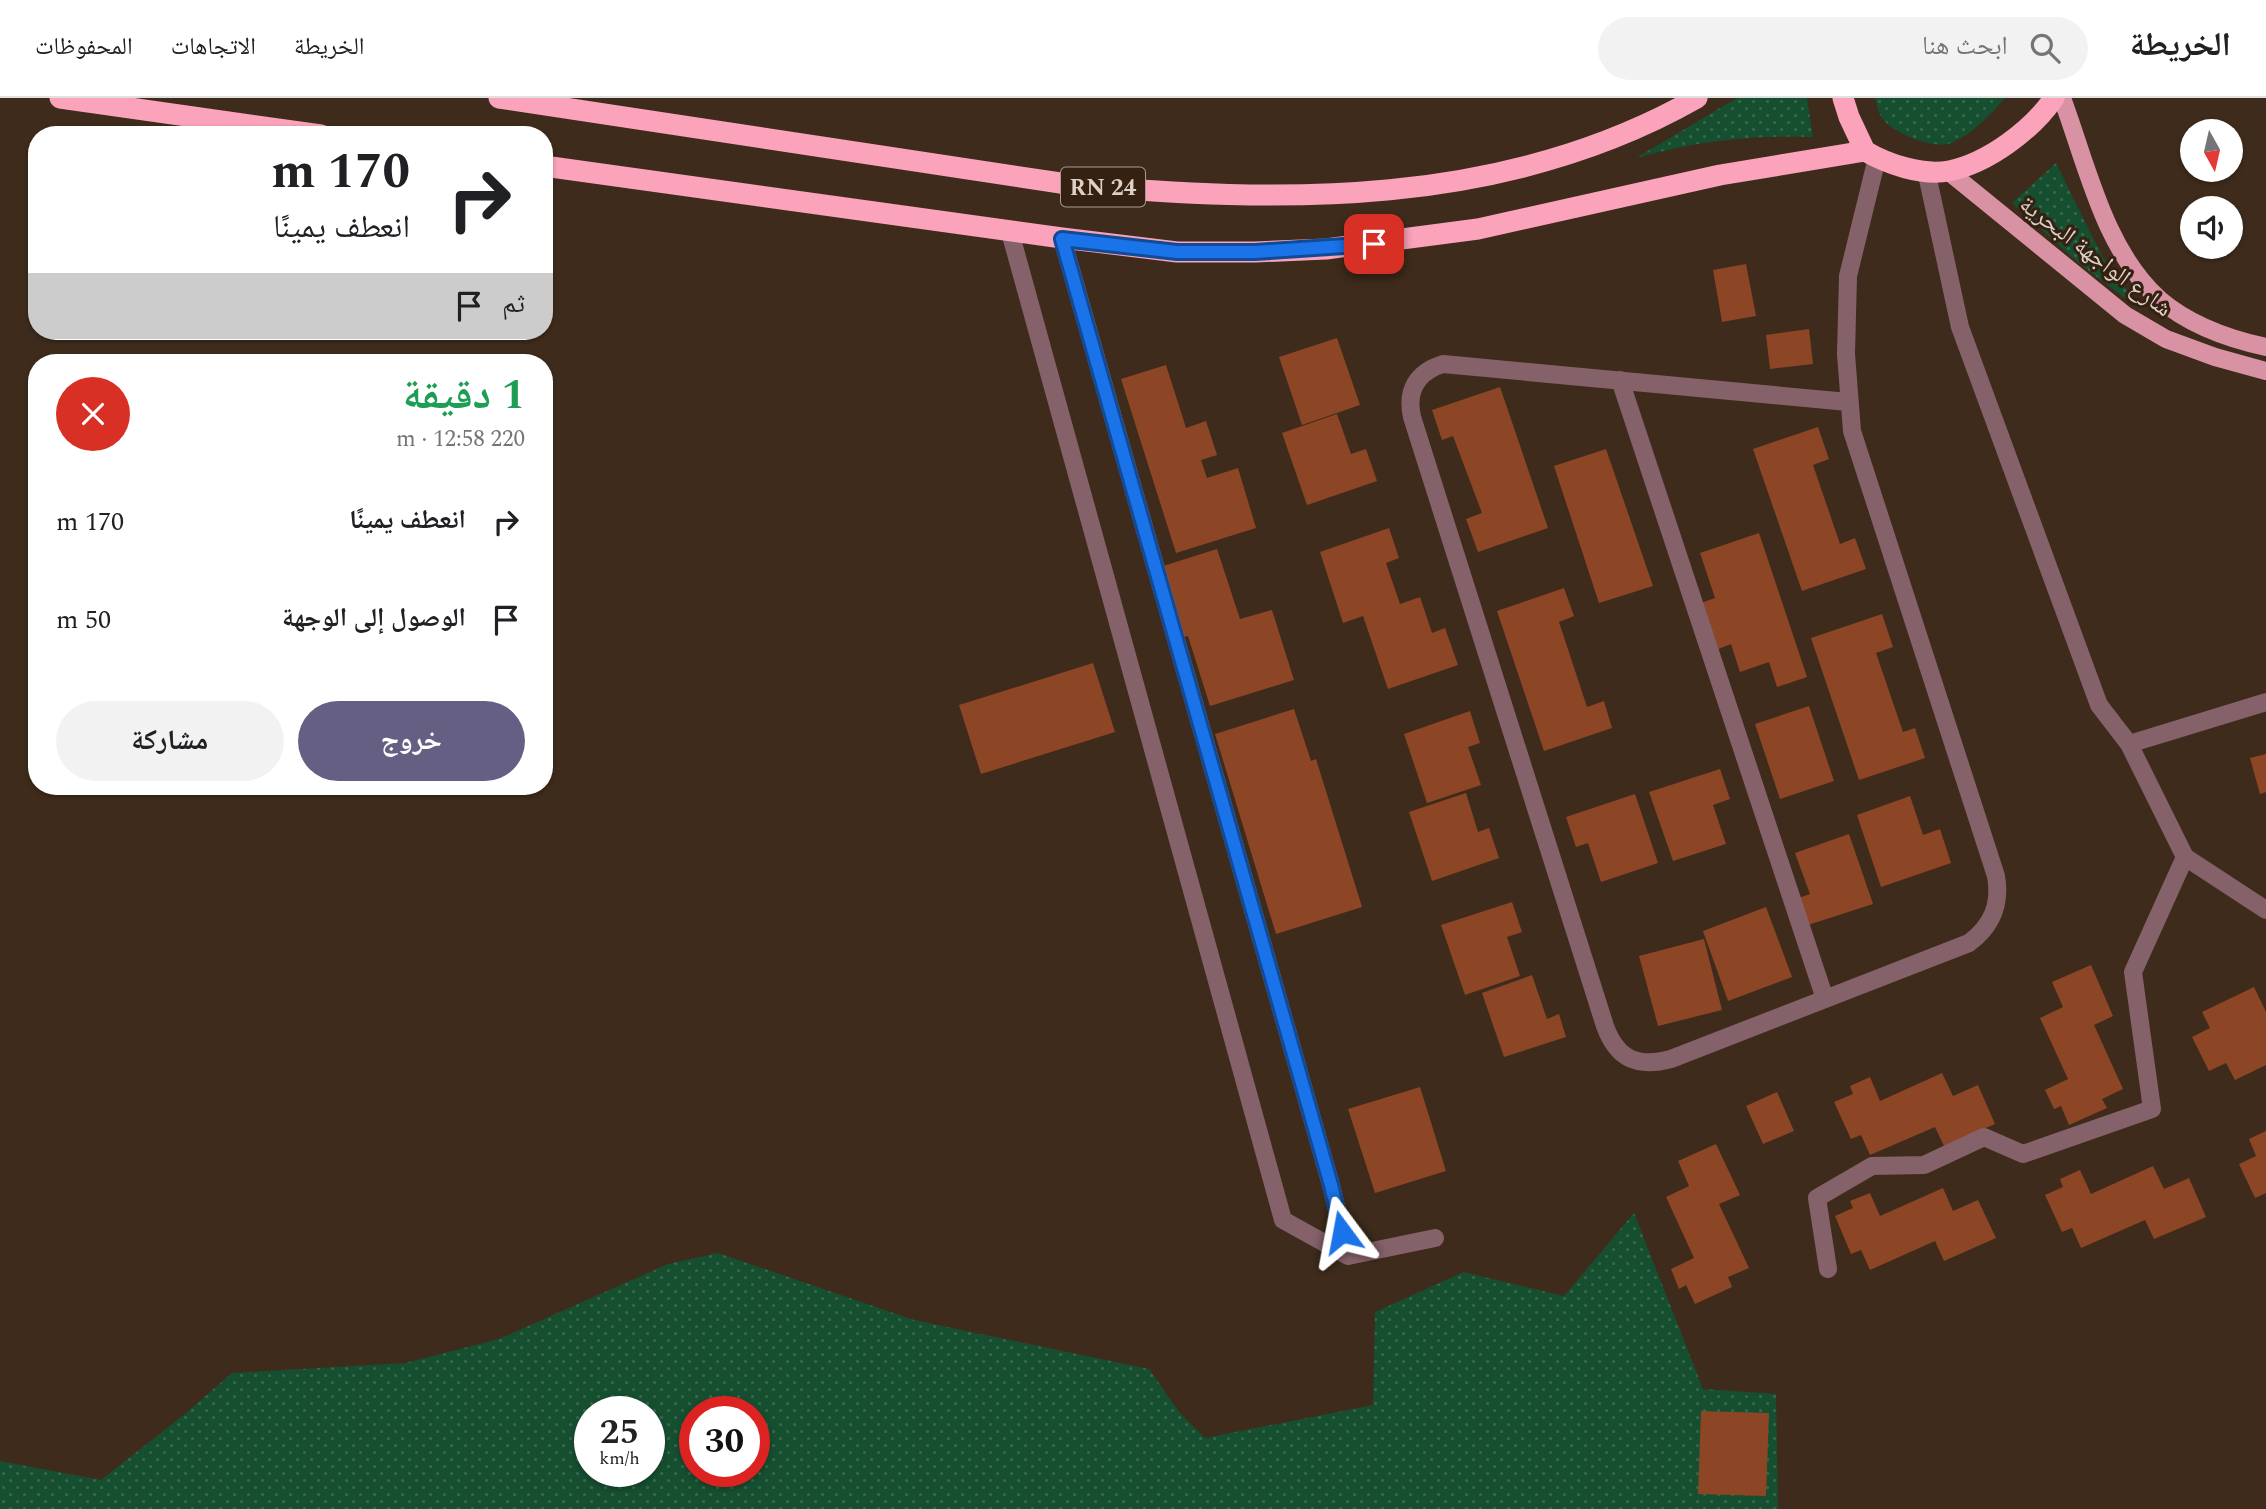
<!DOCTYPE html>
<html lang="ar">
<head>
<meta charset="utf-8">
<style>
  :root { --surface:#fff; --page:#f2f2f2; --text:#202124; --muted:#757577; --line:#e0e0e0; --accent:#645f83 }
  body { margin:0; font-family:Spectral,"Noto Naskh Arabic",serif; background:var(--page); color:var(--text); direction:rtl; height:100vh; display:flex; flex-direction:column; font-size:26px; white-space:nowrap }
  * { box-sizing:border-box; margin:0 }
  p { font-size:23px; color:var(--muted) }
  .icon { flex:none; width:38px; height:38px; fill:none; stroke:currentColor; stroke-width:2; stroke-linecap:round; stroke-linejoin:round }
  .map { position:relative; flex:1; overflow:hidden; direction:ltr }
  .sheet { position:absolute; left:28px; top:256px; width:525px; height:441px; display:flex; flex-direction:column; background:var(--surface); border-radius:28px; box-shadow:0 2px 5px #0004; direction:rtl }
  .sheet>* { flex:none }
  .hud { position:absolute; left:28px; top:28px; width:525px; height:214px; border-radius:28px; box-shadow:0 2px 5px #0004; direction:rtl; background:#fff; color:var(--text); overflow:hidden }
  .needle { width:46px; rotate:172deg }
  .fabs { position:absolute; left:2180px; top:21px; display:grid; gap:14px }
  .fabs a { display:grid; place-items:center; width:63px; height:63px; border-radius:50%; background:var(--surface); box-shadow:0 2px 5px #0004; font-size:35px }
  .speed { position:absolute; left:574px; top:1298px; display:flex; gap:14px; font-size:35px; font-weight:700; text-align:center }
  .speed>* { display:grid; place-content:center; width:91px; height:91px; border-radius:50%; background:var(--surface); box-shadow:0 2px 5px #0004; line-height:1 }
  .speed small { font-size:18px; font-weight:400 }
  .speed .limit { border:10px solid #d22; background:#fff; color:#111 }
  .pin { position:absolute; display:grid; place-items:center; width:60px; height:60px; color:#fff; margin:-30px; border-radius:14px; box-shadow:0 4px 10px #0006 }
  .me { position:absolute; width:77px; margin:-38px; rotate:347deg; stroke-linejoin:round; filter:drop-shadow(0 0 5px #0008) }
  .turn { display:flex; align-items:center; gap:24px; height:147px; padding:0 28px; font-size:32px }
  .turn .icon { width:91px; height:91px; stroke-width:2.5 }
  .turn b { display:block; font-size:49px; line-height:60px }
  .then { display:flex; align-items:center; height:66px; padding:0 28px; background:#0003; gap:14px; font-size:26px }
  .round { display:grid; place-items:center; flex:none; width:74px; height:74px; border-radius:37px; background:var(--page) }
  .headline { display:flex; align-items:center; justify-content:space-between; height:119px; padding:0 28px }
  h1 { font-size:42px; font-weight:700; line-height:52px; color:#1e9e55 }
  .button { display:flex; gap:14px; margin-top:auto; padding:14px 28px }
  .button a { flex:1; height:80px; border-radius:42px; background:var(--accent); color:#fff; font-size:28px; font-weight:700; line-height:80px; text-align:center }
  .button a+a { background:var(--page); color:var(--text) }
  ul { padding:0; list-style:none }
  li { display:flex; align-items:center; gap:21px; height:98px; padding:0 28px }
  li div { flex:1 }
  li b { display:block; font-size:26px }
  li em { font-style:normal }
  header { display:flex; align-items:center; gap:42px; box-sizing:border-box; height:98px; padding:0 35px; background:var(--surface); border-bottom:2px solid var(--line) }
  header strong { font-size:33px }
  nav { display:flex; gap:38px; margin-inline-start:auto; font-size:24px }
  .search { width:490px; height:63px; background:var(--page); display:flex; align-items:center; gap:18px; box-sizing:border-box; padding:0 24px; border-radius:38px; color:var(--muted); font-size:26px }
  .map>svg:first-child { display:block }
  .grass { fill:url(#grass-dots); fill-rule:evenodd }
  .building { fill:#8c4625 }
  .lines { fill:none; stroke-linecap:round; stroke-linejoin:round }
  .minor { stroke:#85616a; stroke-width:18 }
  .major { stroke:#d991a4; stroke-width:18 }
  .highway { stroke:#faa3ba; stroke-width:21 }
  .route-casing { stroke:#114b97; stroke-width:18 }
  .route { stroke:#1a73e8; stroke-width:12 }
  .labels { text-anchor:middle; stroke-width:6; stroke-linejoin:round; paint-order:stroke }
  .shield { fill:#342112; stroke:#aa9c91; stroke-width:2 }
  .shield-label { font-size:23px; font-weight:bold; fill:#ddd0c7 }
  .street-label { font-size:24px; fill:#ddd0c7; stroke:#342112 }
</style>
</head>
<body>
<header>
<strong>الخريطة</strong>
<div class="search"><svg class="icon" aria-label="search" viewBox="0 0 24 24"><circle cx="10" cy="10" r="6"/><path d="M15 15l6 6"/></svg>ابحث هنا</div>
<nav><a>الخريطة</a><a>الاتجاهات</a><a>المحفوظات</a></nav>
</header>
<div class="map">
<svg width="2266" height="1411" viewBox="0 0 2266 1411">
  <defs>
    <pattern id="grass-dots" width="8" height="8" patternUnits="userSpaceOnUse" patternTransform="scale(1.75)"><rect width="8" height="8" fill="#164e30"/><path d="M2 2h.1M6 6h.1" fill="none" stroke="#37664c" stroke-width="1.8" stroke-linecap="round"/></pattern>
  </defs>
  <rect width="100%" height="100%" fill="#3e2b1b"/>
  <!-- grass -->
  <path class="grass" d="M1737 0H1807L1813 39C1750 37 1696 43 1636 60Z
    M1875 0H2005C1990 17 1973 36 1951 45 1933 52 1893 35 1882 20 1878 15 1877 6 1875 0Z
    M2056 65 2102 158 2142 213 2081 167 2012 105Z
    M1634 1115 1703 1291 1776 1296 1778 1411H0V1363L101 1382 186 1315 232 1275 405 1265 499 1241 668 1166 718 1155 914 1222 1149 1271 1180 1315 1205 1340 1373 1307 1375 1214 1464 1174 1564 1198ZM590 1314H649V1374H590ZM695 1314H754V1374H695Z"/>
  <!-- building -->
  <path class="building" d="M1746 166 1756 218 1722 224 1713 172Z
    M1809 231 1813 266 1770 271 1766 237Z
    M1337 240 1360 307 1302 327 1279 259Z
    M1166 267 1186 330 1206 323 1217 357 1201 362 1207 380 1238 370 1256 430 1176 455 1121 281Z
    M1500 289 1548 430 1478 454 1466 421 1482 415 1453 338 1442 342 1432 312Z
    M1337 316 1351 356 1366 351 1377 383 1307 407 1282 335Z
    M1818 329 1829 361 1813 367 1840 446 1855 440 1866 471 1802 493 1753 351Z
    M1606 351 1653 488 1599 505 1554 368Z
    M1389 430 1399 460 1386 465 1400 506 1420 499 1432 535 1445 530 1458 567 1388 591 1363 518 1343 525 1320 454Z
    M1759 435 1807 579 1777 589 1769 564 1740 574 1731 546 1716 552 1701 505 1715 500 1700 455Z
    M1217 451 1240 521 1272 512 1294 582 1210 608 1188 538 1183 539 1160 469Z
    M1564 490 1574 518 1559 524 1587 609 1604 603 1612 630 1544 653 1497 513Z
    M1882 516 1893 549 1876 555 1903 634 1915 630 1925 660 1859 682 1811 540Z
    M1093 565 1115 634 981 676 959 607Z
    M1809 608 1834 683 1780 701 1755 626Z
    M1294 611 1311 663 1316 661 1362 809 1276 836 1215 636Z
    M1470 613 1480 645 1468 649 1481 687 1427 705 1404 636Z
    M2266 656V694L2260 696 2250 660Z
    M1720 671 1730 701 1713 707 1726 746 1673 763 1649 694Z
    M1466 695 1478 734 1489 730 1499 760 1432 783 1409 714Z
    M1635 696 1658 765 1601 784 1588 745 1576 749 1566 719Z
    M1910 698 1923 737 1940 731 1951 765 1881 789 1857 717Z
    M1849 736 1873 806 1805 828 1796 801 1810 796 1795 755Z
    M1512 804 1522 834 1507 839 1520 878 1465 897 1441 827Z
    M1766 809 1792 879 1728 903 1703 833Z
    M1704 841 1722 912 1658 928 1639 858Z
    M2091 867 2113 918 2094 927 2123 991 2102 1001 2107 1010 2069 1027 2061 1008 2054 1011 2045 992 2068 981 2040 920 2063 909 2052 884Z
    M1532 877 1547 921 1559 916 1566 939 1504 959 1482 895Z
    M2254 889 2266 914V967L2235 982 2226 965 2209 973 2192 939 2210 930 2202 914Z
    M1942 975 1953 998 1978 987 1995 1026 1944 1048 1935 1029 1870 1057 1861 1037 1851 1041 1834 1004 1853 996 1850 988 1870 979 1880 1003Z
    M1420 989 1446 1073 1375 1095 1348 1011Z
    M1777 994 1794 1033 1763 1046 1746 1008Z
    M2266 1033V1095L2255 1100 2239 1066 2256 1058 2249 1041Z
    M1716 1046 1740 1097 1719 1106 1749 1170 1728 1179 1732 1189 1695 1206 1686 1187 1679 1191 1671 1171 1694 1160 1666 1099 1689 1088 1678 1063Z
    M2153 1068 2164 1091 2189 1080 2206 1119 2154 1141 2145 1122 2081 1150 2072 1130 2062 1134 2045 1097 2063 1089 2060 1081 2080 1072 2091 1096Z
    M1943 1090 1953 1113 1978 1102 1996 1140 1944 1163 1935 1143 1870 1172 1861 1152 1851 1156 1835 1118 1853 1110 1850 1103 1870 1095 1880 1118Z
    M1701 1313 1769 1315 1766 1398 1698 1396Z"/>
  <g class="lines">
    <!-- minor -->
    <path class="minor" d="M1926 72 1960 229 2099 607 2129 646 2185 759 2266 812
      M1010 134 1283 1122 1348 1158 1331 1087 1062 140
      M1620 282 1825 901
      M1848 304 1443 266C1417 274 1406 292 1412 319L1605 928C1617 961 1637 970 1671 961L1969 845C1992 828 2001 807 1996 778L1852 333 1846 256 1848 178 1877 60
      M2129 646 2266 604
      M1348 1158 1435 1140
      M1828 1171 1817 1100 1872 1068 1924 1067 1984 1039 2023 1056 2152 1011 2133 874 2185 759"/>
    <!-- major -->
    <path class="major" d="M2062 0C2087 67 2104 151 2159 201 2188 226 2229 241 2266 249
      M1948 73 2125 217 2166 241 2215 259 2266 273"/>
    <!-- highway -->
    <path class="highway" d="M60 0 321 37
      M499 0 1067 86C1281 106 1504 110 1697 0
      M1843 0 1849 19 1865 53C1887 66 1922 78 1949 73 1988 65 2032 32 2054 0
      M544 68 1062 140 1177 154H1255L1326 151 1478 131 1720 77 1865 53"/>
  </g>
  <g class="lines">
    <defs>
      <path id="route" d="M1342 1134 1331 1087 1062 141 1177 154H1255L1374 146"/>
    </defs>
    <!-- route casing -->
    <use href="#route" class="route-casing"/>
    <!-- route -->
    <use href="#route" class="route"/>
  </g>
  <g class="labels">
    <!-- shield labels -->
    <rect class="shield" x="1061" y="69.5" width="84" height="39" rx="5"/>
    <g class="shield-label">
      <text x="1103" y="97">RN 24</text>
    </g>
    <!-- street labels -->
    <g class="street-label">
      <text transform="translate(2096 158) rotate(37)" y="8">شارع الواجهة البحرية</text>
    </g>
  </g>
</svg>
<div class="fabs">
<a><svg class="needle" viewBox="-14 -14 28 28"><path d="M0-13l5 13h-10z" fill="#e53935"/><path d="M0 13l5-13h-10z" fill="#757577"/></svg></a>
<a><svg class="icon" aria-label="sound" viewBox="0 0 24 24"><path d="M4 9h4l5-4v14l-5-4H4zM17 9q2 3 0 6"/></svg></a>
</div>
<div class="speed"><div>25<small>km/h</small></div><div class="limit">30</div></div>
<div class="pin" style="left:1374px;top:146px;background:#d93025"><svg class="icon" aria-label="arrive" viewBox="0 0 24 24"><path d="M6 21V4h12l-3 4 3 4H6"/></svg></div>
<svg class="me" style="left:1342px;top:1134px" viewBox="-20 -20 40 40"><path d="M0-17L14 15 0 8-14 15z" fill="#1a73e8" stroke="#fff" stroke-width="4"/></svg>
<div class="hud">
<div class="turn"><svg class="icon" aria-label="right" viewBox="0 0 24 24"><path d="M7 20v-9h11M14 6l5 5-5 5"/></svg><div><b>170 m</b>انعطف يمينًا</div></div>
<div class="then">ثم<svg class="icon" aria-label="arrive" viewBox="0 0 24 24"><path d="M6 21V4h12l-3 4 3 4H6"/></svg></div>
</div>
<section class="sheet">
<div class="headline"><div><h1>1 دقيقة</h1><p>220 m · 12:58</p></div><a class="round" style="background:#d93025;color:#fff"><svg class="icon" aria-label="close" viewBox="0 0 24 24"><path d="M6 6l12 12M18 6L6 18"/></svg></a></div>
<ul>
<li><svg class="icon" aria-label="right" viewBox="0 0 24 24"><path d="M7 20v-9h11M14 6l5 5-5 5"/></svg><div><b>انعطف يمينًا</b></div><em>170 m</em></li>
<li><svg class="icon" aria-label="arrive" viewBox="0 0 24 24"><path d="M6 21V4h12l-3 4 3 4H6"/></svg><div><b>الوصول إلى الوجهة</b></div><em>50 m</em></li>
</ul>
<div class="button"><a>خروج</a><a>مشاركة</a></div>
</section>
</div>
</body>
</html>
